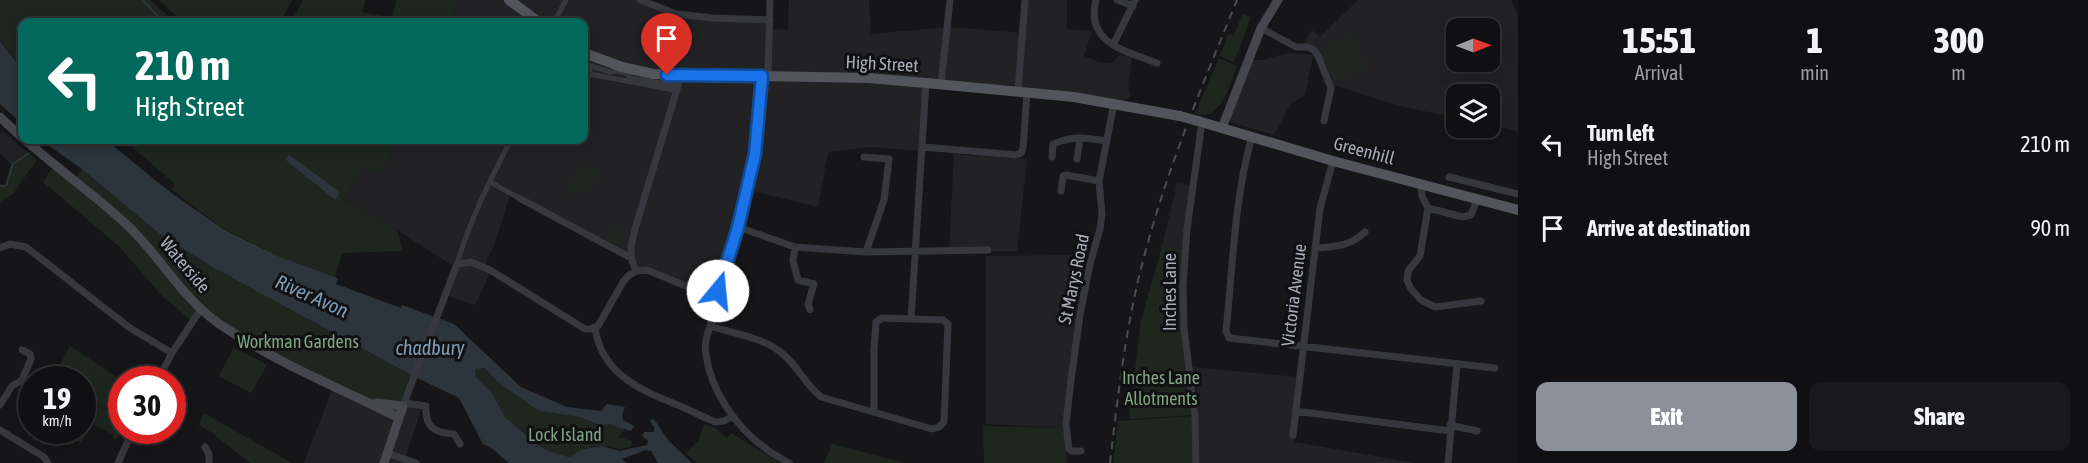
<!DOCTYPE html>
<html lang="en">
<head>
<meta charset="utf-8">
<style>
  :root { --surface:#101012; --page:#19191b; --text:#f1f3f6; --muted:#9c9d9f; --line:#303032; --accent:#8c9099 }
  body { margin:0; font-family:"Asap Condensed",sans-serif; background:var(--page); color:var(--text); height:100vh; display:flex; flex-direction:column; font-size:22px; white-space:nowrap }
  * { box-sizing:border-box; margin:0 }
  p { font-size:20px; color:var(--muted) }
  .icon { flex:none; width:33px; height:33px; fill:none; stroke:currentColor; stroke-width:2; stroke-linecap:round; stroke-linejoin:round }
  .map { position:relative; flex:1; overflow:hidden }
  .sheet { display:flex; flex-direction:column; background:var(--surface); width:570px }
  .sheet>* { flex:none }
  .banner { position:absolute; left:18px; top:18px; width:570px; height:126px; border-radius:12px; box-shadow:0 3px 15px #0003,0 0 0 2px var(--line); background:#00695c; color:#fff; overflow:hidden }
  .needle { width:39px; rotate:89deg }
  .tools { position:absolute; left:1446px; top:18px; display:grid; gap:12px }
  .tools a { display:grid; place-items:center; width:54px; height:54px; border-radius:12px; background:var(--surface); box-shadow:0 3px 15px #0003,0 0 0 2px var(--line); font-size:30px }
  .speed { position:absolute; left:18px; top:366px; display:flex; gap:12px; font-size:30px; font-weight:700; text-align:center }
  .speed>* { display:grid; place-content:center; width:78px; height:78px; border-radius:50%; background:var(--surface); box-shadow:0 3px 15px #0003,0 0 0 2px var(--line); line-height:1 }
  .speed small { font-size:15px; font-weight:400 }
  .speed .limit { border:9px solid #d22; background:#fff; color:#111 }
  .pin { position:absolute; display:grid; place-items:center; width:51px; height:51px; color:#fff; margin:-62px -26px; border-radius:50% 50% 50% 0; rotate:-45deg; box-shadow:0 0 6px #0007 }
  .pin .icon { rotate:45deg }
  .me { position:absolute; width:66px; margin:-33px; rotate:17deg; stroke-linejoin:round; filter:drop-shadow(0 0 4px #0008) }
  .turn { display:flex; align-items:center; gap:21px; height:126px; padding:0 18px; font-size:27px }
  .turn .icon { width:78px; height:78px; stroke-width:2.5 }
  .turn b { display:block; font-size:42px; line-height:51px }
  .eta { display:flex; justify-content:space-evenly; align-items:center; height:102px; text-align:center }
  .eta b { font-size:36px; font-weight:800; line-height:42px }
  .button { display:flex; gap:12px; margin-top:auto; padding:12px 18px }
  .button a { flex:1; height:69px; border-radius:12px; background:var(--accent); color:#fff; font-size:24px; font-weight:800; line-height:69px; text-align:center }
  .button a+a { background:var(--page); color:var(--text) }
  ul { padding:0; list-style:none }
  li { display:flex; align-items:center; gap:18px; height:84px; padding:0 18px }
  li div { flex:1 }
  li b { display:block; font-size:22px }
  li em { font-style:normal }
  main { display:flex; flex:1; min-height:0 }
  .map>svg:first-child { display:block }
  .built { fill:#222225; fill-rule:evenodd }
  .green { fill:#1e261f }
  .water { fill:#2c353c }
  .lines { fill:none; stroke-linecap:round; stroke-linejoin:round }
  .stream { stroke:#2c353c; stroke-width:2 }
  .pedestrian { stroke:#37383d; stroke-width:5 }
  .minor { stroke:#37383d; stroke-width:7 }
  .secondary { stroke:#45474d; stroke-width:9 }
  .primary { stroke:#53555c; stroke-width:10 }
  .rail { stroke:#4a4c52; stroke-width:2; stroke-dasharray:8 6; stroke-linecap:butt }
  .primary-bridge { stroke:#53555c; stroke-width:10 }
  .route-casing { stroke:#114b97; stroke-width:15 }
  .route { stroke:#1a73e8; stroke-width:10 }
  .labels { text-anchor:middle; stroke-width:6; stroke-linejoin:round; paint-order:stroke }
  .street-label { font-size:18px; fill:#a8adb8; stroke:#111113 }
  .park-label { font-size:18px; fill:#7fa381; stroke:#111113 }
  .water-label { font-size:20px; font-style:italic; fill:#7f9bb3; stroke:#111113 }
</style>
</head>
<body>
<main>
<div class="map">
<svg width="1518" height="463" viewBox="0 0 1518 463">
  <rect width="100%" height="100%" fill="#161618"/>
  <!-- built -->
  <path class="built" d="M458 0H638L677 15 770 20V29L788 30 789 0H869L871 34 948 27 1023 33 1026 0H1067V29L1092 31 1084 56 1099 62 1113 63 1119 55 1132 57 1128 86 1131 97 1113 104 925 84 919 151 872 147 828 152 818 207 748 190 722 290 713 295 636 268 628 259 510 195 495 243 484 267 491 271 475 305 442 294 453 266 397 230 343 200 363 168 377 175 385 166 398 140H584V22H452Z
    M1358 0H1511L1518 16V131L1490 125V94H1456V118L1396 105 1334 85 1319 51 1312 46 1304 43 1312 30 1320 37ZM1456 28H1490V62H1456Z
    M1288 53 1313 55 1305 95 1290 104 1274 135 1227 121 1249 60H1262Z
    M3 131 27 152 11 164 0 153V133Z
    M954 154 1027 159 1017 251 949 252Z
    M1177 183 1191 185 1183 249 1162 246Z
    M1084 255 1085 263 1064 428 986 424V256Z
    M1193 367 1298 377 1294 433 1295 442 1415 463H1200L1198 404Z
    M333 387 421 409 405 460 412 463H304Z"/>
  <!-- green -->
  <path class="green" d="M0 0H150L175 22H22V68L0 40Z
    M159 0H292L281 22H183Z
    M303 0H365L363 12 392 18 396 0H458L452 22H291Z
    M1242 14 1251 17 1234 62 1220 56 1228 34 1234 36Z
    M1353 35 1366 68 1334 81 1321 48Z
    M1219 58 1237 66C1231 83 1220 123 1195 114Z
    M124 140H398L385 166 377 175 363 168 343 200 397 230 403 251 342 253 335 277 280 257 221 227 172 190 175 184Z
    M27 152 37 160 13 194 0 202V184L5 185 11 164Z
    M580 164 598 170 591 191 581 186 577 196 568 192Z
    M54 165 74 180 82 169 161 235 214 268 413 376 403 406 374 403 316 379 201 309 192 321 162 296 120 247 43 182Z
    M612 225 621 228 616 247 606 242Z
    M1162 246 1183 249C1176 305 1186 360 1193 415L1129 419 1141 320Z
    M70 346 121 380 122 430 129 431 126 438 120 434 116 440 112 437 113 435 94 425 93 421 96 416 94 414 100 405 83 395 88 380 82 377 80 379 51 380Z
    M234 347 267 365 251 393 219 376Z
    M485 366 513 393 602 426 608 424 626 428 618 437 632 441 631 446C615 452 618 447 603 446 591 445 579 452 569 457L548 451 535 443 505 417 492 393 475 376V369Z
    M204 413 292 463H250L212 433 199 425Z
    M1193 416 1194 463H1113L1118 421Z
    M83 419 91 427 81 443 65 434 63 438 49 431 82 430Z
    M704 424 715 428 727 438 731 433 780 463H697L685 453 698 441Z
    M983 426 1064 428 1067 463H984Z
    M832 444 898 461 905 463H824Z"/>
  <!-- water -->
  <path class="water" d="M0 41 22 69V124L0 104Z
    M38 140H106L170 192 223 229 280 257 335 277 338 279 336 284 401 308 402 305 454 324 521 387 567 407 601 411 607 404 625 407 622 415 623 420 634 426 631 431 608 424 602 426 579 417 537 410 497 381 485 368 475 369V376L492 393 505 417 535 443 548 451 569 457 584 449 602 446 619 451 647 445 648 441 642 436 644 432H654V426L650 422 651 419H654L668 440 692 463H658L651 451 646 450 622 459 627 463H509C499 456 494 447 483 444L459 398 413 376 214 268 161 235 82 169 45 143 39 142Z
    M289 155 340 192 335 200 286 160Z"/>
  <g class="lines">
    <!-- stream -->
    <path class="stream" d="M143 0 163 22
      M37 144 41 140
      M0 186H6L13 164 29 153"/>
    <!-- pedestrian -->
    <path class="pedestrian" d="M554 22 566 0
      M591 66 610 72 616 71 629 74V78L675 85 674 90 589 74Z
      M490 182 519 198
      M457 264C470 220 490 180 511 140"/>
    <!-- minor -->
    <path class="minor" d="M640 0 677 14 712 18 770 20
      M1096 0C1085 43 1125 51 1157 63
      M1117 0 1133 6
      M1261 28 1296 47H1307L1314 50 1318 56 1331 88 1324 121
      M1113 45 1135 0
      M768 77 770 0
      M941 84 950 0
      M1018 91 1025 0
      M1252 136C1234 200 1233 266 1226 331L1229 338 1495 368
      M922 147 1006 154 1016 155 1021 153 1023 149 1027 92
      M864 157 889 159 884 200 866 252
      M1052 157 1053 144C1075 135 1085 138 1107 141
      M1077 159 1080 138
      M1449 177 1518 194
      M1421 184 1422 196 1428 208 1420 256 1408 271 1407 280 1411 289 1421 300 1435 307 1481 301
      M1061 191 1063 176 1066 175 1099 181
      M519 198 631 258 636 271
      M1428 208 1463 217 1471 215 1477 200
      M738 227 795 247 866 252 988 250
      M795 247 793 261 798 280 814 284 808 304 810 310
      M0 248 10 244 26 247 130 328 172 353
      M1315 248C1334 247 1351 246 1365 232
      M631 258V246L635 229 681 76
      M716 294V304L710 326C735 334 764 337 784 355 798 367 806 385 821 397L932 429 939 427 944 422 948 324 943 320 882 318 876 322 874 350V411
      M716 294 720 286 738 227 755 154 762 76
      M911 319 926 83
      M710 326C707 335 704 344 706 354 710 390 736 427 765 448 772 454 781 458 789 463
      M595 328C602 375 641 390 680 406 692 411 703 417 715 422L724 421 733 416
      M158 380 172 353 201 309
      M404 403 426 406C425 428 435 433 454 434L460 444
      M0 405 12 386 22 380 31 359 30 354 22 350
      M403 406 457 264 471 262 490 270 585 329H590L598 326 623 282 628 276 636 271 647 270 710 296 716 294
      M1295 411 1450 431
      M1450 425 1477 431
      M0 430 44 457 48 463
      M1293 435 1320 208 1333 161
      M205 447 209 454V463
      M1081 451H1072L1069 449 1066 424 1071 380 1080 315 1090 264 1100 229 1102 214 1099 181 1114 103
      M387 453 416 463
      M118 463 133 430
      M1196 463 1195 416 1184 328 1183 286 1187 229 1202 122
      M1448 463 1457 364"/>
    <!-- secondary -->
    <path class="secondary" d="M0 117C39 156 85 186 125 223 159 254 180 296 218 323 274 362 338 387 399 418
      M1222 128 1261 28 1278 0
      M376 403 403 406 384 463"/>
    <!-- primary -->
    <path class="primary" d="M509 0 539 22
      M584 53 622 67 653 74 868 78 926 83 1074 97 1180 116
      M1198 121 1333 161 1518 210"/>
    <!-- rail -->
    <path class="rail" d="M1110 463C1118 394 1126 324 1144 257 1167 168 1203 84 1237 0"/>
    <!-- primary-bridge -->
    <path class="primary-bridge" d="M1180 116 1198 121"/>
  </g>
  <g class="lines">
    <defs>
      <path id="route" d="M667 75 762 76 755 154 738 227 718 291"/>
    </defs>
    <!-- route casing -->
    <use href="#route" class="route-casing"/>
    <!-- route -->
    <use href="#route" class="route"/>
  </g>
  <g class="labels">
    <!-- street labels -->
    <g class="street-label">
      <text transform="translate(882 64) rotate(3)" y="6">High Street</text>
      <text transform="translate(1364 151) rotate(15)" y="6">Greenhill</text>
      <text transform="translate(185 265) rotate(50)" y="6">Waterside</text>
      <text transform="translate(1074 279) rotate(-78)" y="6">St Marys Road</text>
      <text transform="translate(1170 292) rotate(-90)" y="6">Inches Lane</text>
      <text transform="translate(1294 295) rotate(-83)" y="6">Victoria Avenue</text>
    </g>
    <!-- park labels -->
    <g class="park-label">
      <text x="298" y="348">Workman Gardens</text>
      <text x="1161" y="384">Inches Lane<tspan x="1161" dy="21">Allotments</tspan></text>
      <text x="565" y="441">Lock Island</text>
    </g>
    <!-- water labels -->
    <g class="water-label">
      <text transform="translate(312 296) rotate(24)" y="7">River Avon</text>
      <text x="430" y="355">chadbury</text>
    </g>
  </g>
</svg>
<div class="tools">
<a><svg class="needle" viewBox="-14 -14 28 28"><path d="M0-13l5 13h-10z" fill="#e53935"/><path d="M0 13l5-13h-10z" fill="#9c9d9f"/></svg></a>
<a><svg class="icon" aria-label="layers" viewBox="0 0 24 24"><path d="M12 4l9 5-9 5-9-5zM3 14l9 5 9-5"/></svg></a>
</div>
<div class="speed"><div>19<small>km/h</small></div><div class="limit">30</div></div>
<div class="pin" style="left:667px;top:75px;background:#d93025"><svg class="icon" aria-label="arrive" viewBox="0 0 24 24"><path d="M6 21V4h12l-3 4 3 4H6"/></svg></div>
<svg class="me" style="left:718px;top:291px" viewBox="-20 -20 40 40"><circle r="19" fill="#fff"/><path d="M0-13L10 11 0 6-10 11z" fill="#1a73e8"/></svg>
<div class="banner">
<div class="turn"><svg class="icon" aria-label="left" viewBox="0 0 24 24"><path d="M17 20v-9H6M10 6l-5 5 5 5"/></svg><div><b>210 m</b>High Street</div></div>
</div>
</div>
<section class="sheet">
<div class="eta">
<div><b>15:51</b><p>Arrival</p></div>
<div><b>1</b><p>min</p></div>
<div><b>300</b><p>m</p></div>
</div>
<ul>
<li><svg class="icon" aria-label="left" viewBox="0 0 24 24"><path d="M17 20v-9H6M10 6l-5 5 5 5"/></svg><div><b>Turn left</b><p>High Street</p></div><em>210 m</em></li>
<li><svg class="icon" aria-label="arrive" viewBox="0 0 24 24"><path d="M6 21V4h12l-3 4 3 4H6"/></svg><div><b>Arrive at destination</b></div><em>90 m</em></li>
</ul>
<div class="button"><a>Exit</a><a>Share</a></div>
</section>
</main>
</body>
</html>
